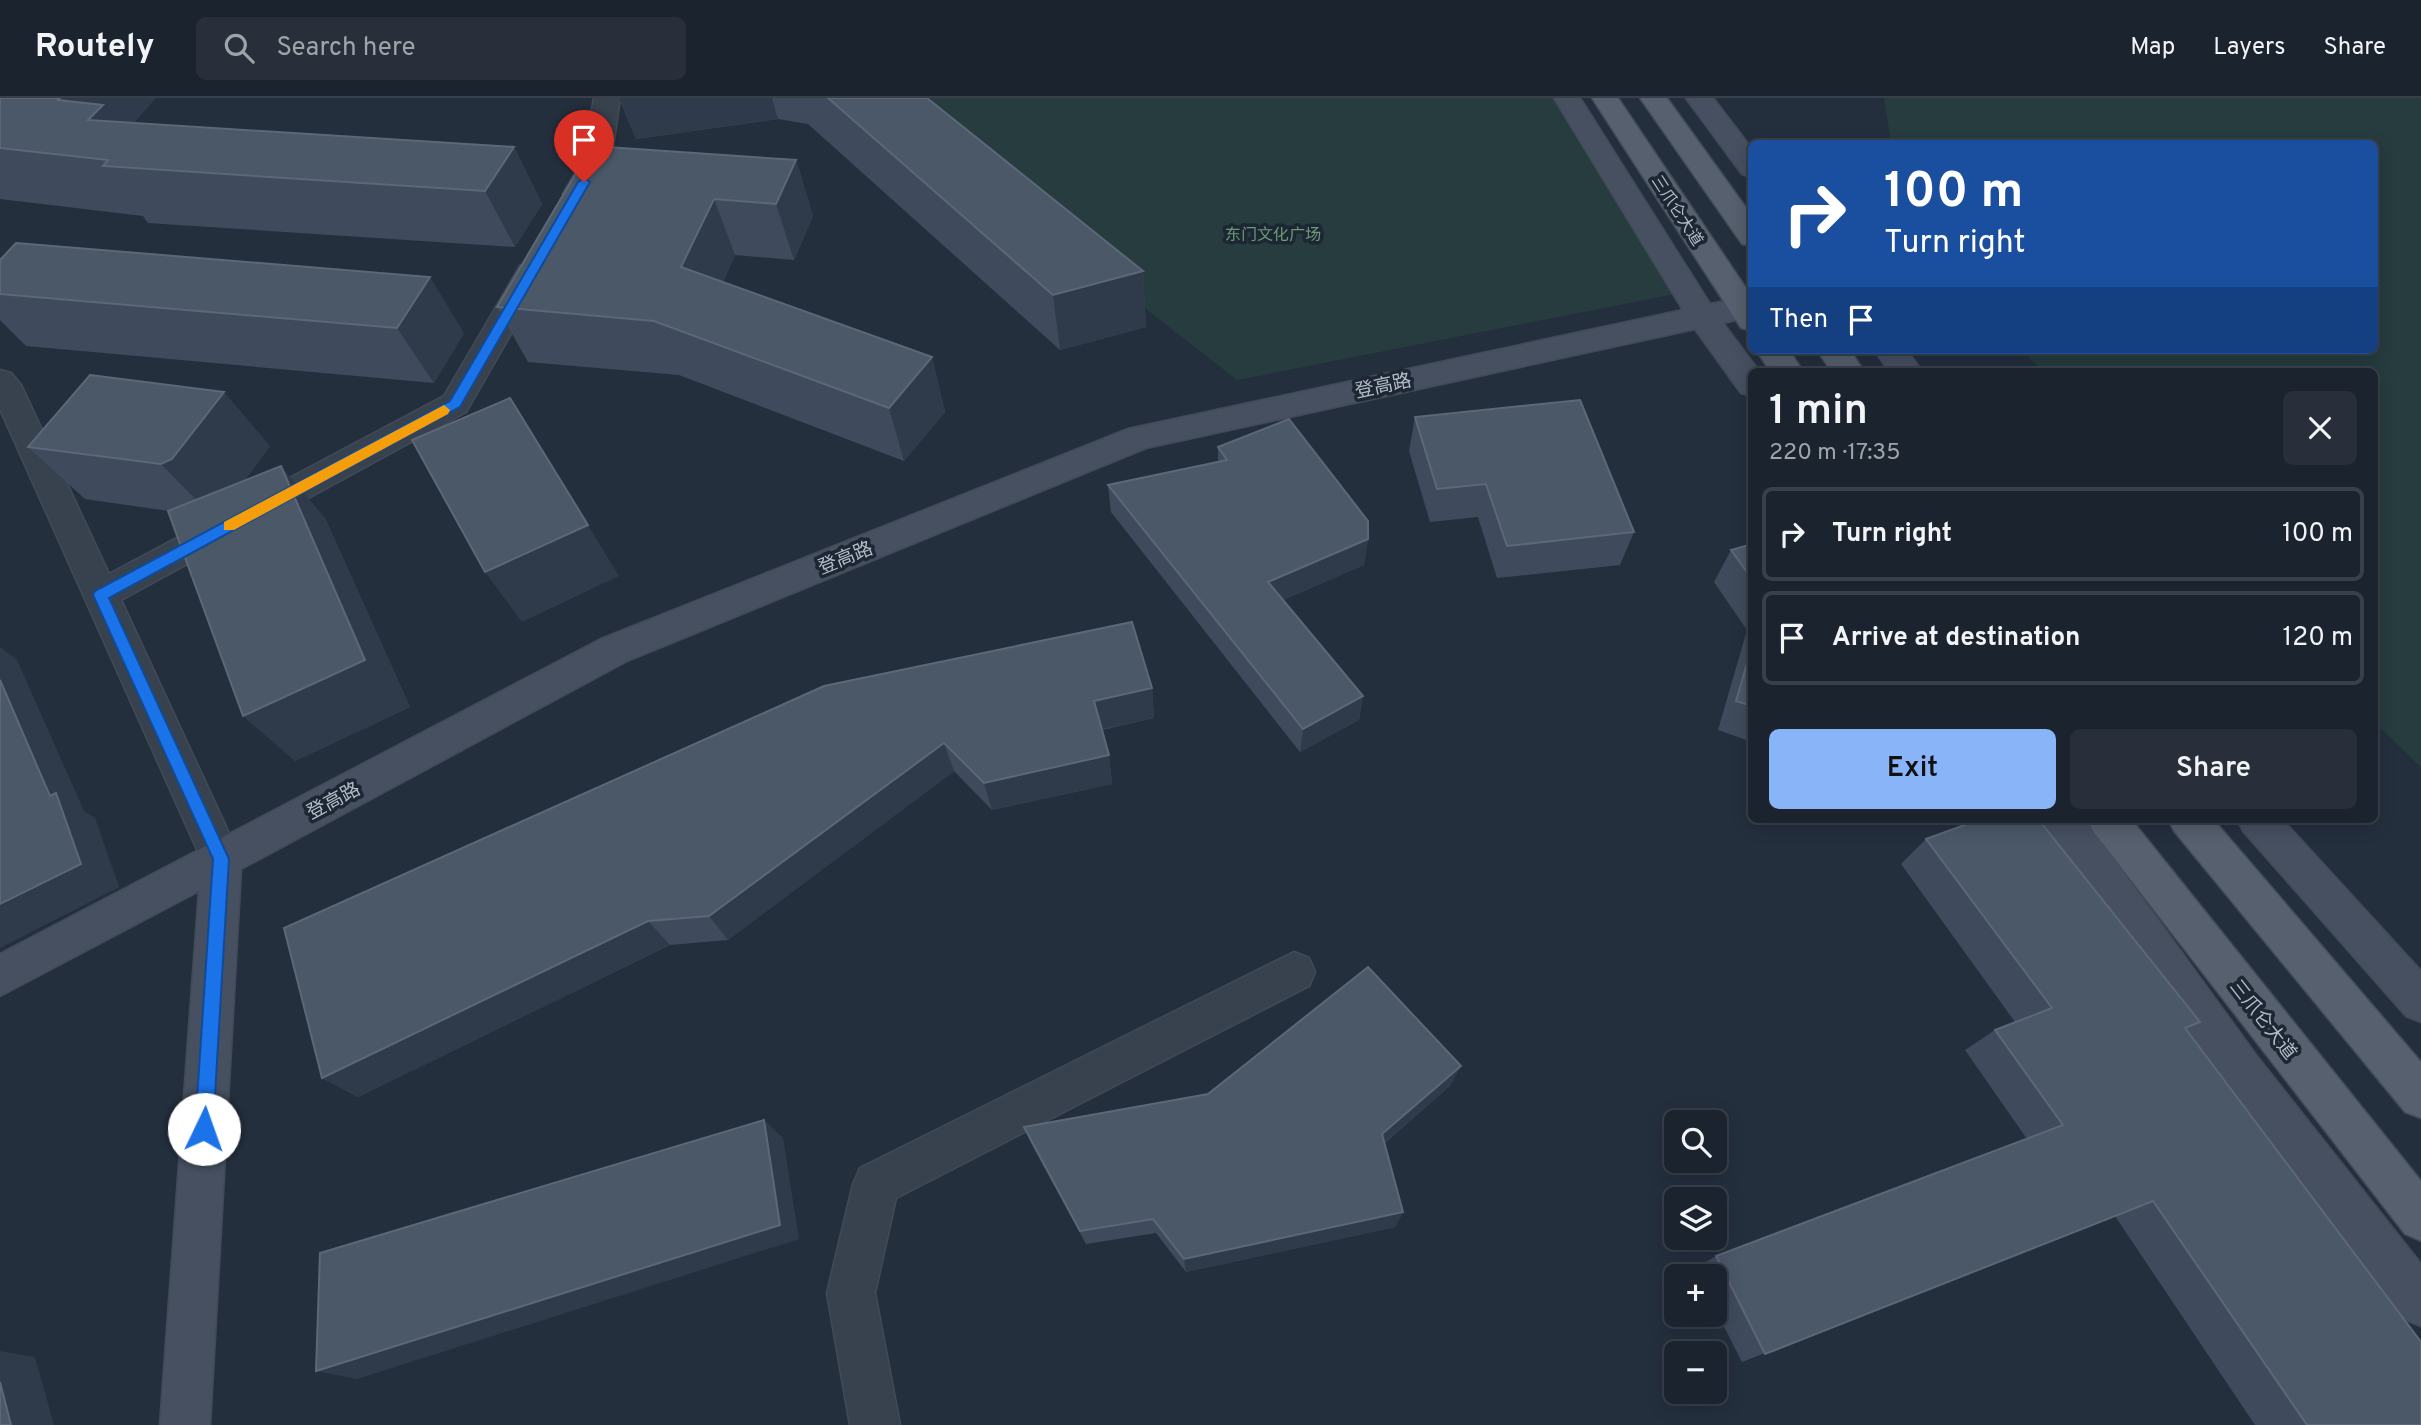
<!DOCTYPE html>
<html lang="en">
<head>
<meta charset="utf-8">
<style>
  :root { --surface:#1b232e; --page:#282f3a; --text:#f1f3f6; --muted:#a0a4aa; --line:#39404a; --accent:#8ab4f8 }
  body { margin:0; font-family:Overpass,"Noto Sans SC",sans-serif; background:var(--page); color:var(--text); height:100vh; display:flex; flex-direction:column; font-size:26px; white-space:nowrap }
  * { box-sizing:border-box; margin:0 }
  p { font-size:23px; color:var(--muted) }
  .icon { flex:none; width:38px; height:38px; fill:none; stroke:currentColor; stroke-width:2; stroke-linecap:round; stroke-linejoin:round }
  .map { position:relative; flex:1; overflow:hidden }
  .side { position:absolute; left:1748px; top:270px; width:630px; height:455px; display:flex; flex-direction:column; background:var(--surface); border-radius:10px; box-shadow:0 4px 18px #0003,0 0 0 2px var(--line) }
  .side>* { flex:none }
  .guide { position:absolute; left:1748px; top:42px; width:630px; height:214px; border-radius:10px; box-shadow:0 4px 18px #0003,0 0 0 2px var(--line); background:#1a4fa0; color:#fff; overflow:hidden }
  .tools { position:absolute; left:1664px; top:1012px; display:grid; gap:14px }
  .tools a { display:grid; place-items:center; width:63px; height:63px; border-radius:10px; background:var(--surface); box-shadow:0 4px 18px #0003,0 0 0 2px var(--line); font-size:35px }
  .pin { position:absolute; display:grid; place-items:center; width:60px; height:60px; color:#fff; margin:-72px -30px; border-radius:50% 50% 50% 0; rotate:-45deg; box-shadow:0 0 7px #0007 }
  .pin .icon { rotate:45deg }
  .me { position:absolute; width:77px; margin:-38px; rotate:3deg; stroke-linejoin:round; filter:drop-shadow(0 0 5px #0008) }
  .turn { display:flex; align-items:center; gap:24px; height:147px; padding:0 21px; font-size:32px }
  .turn .icon { width:91px; height:91px; stroke-width:2.5 }
  .turn b { display:block; font-size:49px; line-height:60px }
  .then { display:flex; align-items:center; height:66px; padding:0 21px; background:#0003; gap:14px; font-size:26px }
  .round { display:grid; place-items:center; flex:none; width:74px; height:74px; border-radius:10px; background:var(--page) }
  .headline { display:flex; align-items:center; justify-content:space-between; height:119px; padding:0 21px }
  h1 { font-size:42px; font-weight:600; line-height:52px }
  .action { display:flex; gap:14px; margin-top:auto; padding:14px 21px }
  .action a { flex:1; height:80px; border-radius:10px; background:var(--accent); color:#111; font-size:28px; font-weight:600; line-height:80px; text-align:center }
  .action a+a { background:var(--page); color:var(--text) }
  ul { padding:0; list-style:none }
  li { display:flex; align-items:center; gap:21px; height:94px; margin:0 14px 10px; padding:0 7px; border:4px solid var(--line); border-radius:10px }
  li div { flex:1 }
  li b { display:block; font-size:26px }
  li em { font-style:normal }
  header { display:flex; align-items:center; gap:42px; box-sizing:border-box; height:98px; padding:0 35px; background:var(--surface); border-bottom:2px solid var(--line) }
  header strong { font-size:33px }
  nav { display:flex; gap:38px; margin-inline-start:auto; font-size:24px }
  .search { width:490px; height:63px; background:var(--page); display:flex; align-items:center; gap:18px; box-sizing:border-box; padding:0 24px; border-radius:10px; color:var(--muted); font-size:26px }
  .map>svg:first-child { display:block }
  .green { fill:#263c3f }
  .lines { fill:none; stroke-linecap:round; stroke-linejoin:round }
  .street-casing { stroke:#414a57; stroke-width:3 }
  .secondary-casing { stroke:#414a57; stroke-width:3 }
  .primary-casing { stroke:#414a57; stroke-width:3 }
  .street { fill:#38414e; fill-rule:evenodd }
  .secondary { fill:#465061; fill-rule:evenodd }
  .primary { fill:#56606e; fill-rule:evenodd }
  .wall { fill:#3f4b5c }
  .shaded-wall { fill:#2f3b4b }
  .building { fill:#4b5868; stroke:#5c6777; stroke-width:2 }
  .route { fill:#1a73e8; stroke:#114b97; stroke-width:2 }
  .slow { fill:#f59e0b }
  .labels { text-anchor:middle; stroke-width:7; stroke-linejoin:round; paint-order:stroke }
  .far-street-label { font-size:16px; fill:#b4bcc9; stroke:#1d2633 }
  .far-park-label { font-size:16px; fill:#6b9a76; stroke:#1d2633 }
  .street-label { font-size:19px; fill:#b4bcc9; stroke:#1d2633 }
</style>
</head>
<body>
<header>
<strong>Routely</strong>
<div class="search"><svg class="icon" aria-label="search" viewBox="0 0 24 24"><circle cx="10" cy="10" r="6"/><path d="M15 15l6 6"/></svg>Search here</div>
<nav><a>Map</a><a>Layers</a><a>Share</a></nav>
</header>
<div class="map">
<svg width="2421" height="1327" viewBox="0 0 2421 1327">
  <rect width="100%" height="100%" fill="#242f3e"/>
  <!-- green -->
  <path class="green" d="M875 0H1553L1675 196 1237 282Z
    M1884 0H2421V669L2375 625V273H2043L2021 252H2375V46L1891 45Z"/>
  <g class="lines">
    <defs>
      <path id="street" d="M594 0H620L611 62 587 102 577 105 567 102 563 96 583 62Z
        M531 165 542 168 546 175 466 314 121 502 241 761 235 774 221 779 207 774 0 311V272L11 275 21 287 109 476 444 298 520 168Z
        M1294 854 1309 860 1315 874 1309 888 896 1100 875 1195 900 1327H850L827 1195 853 1086 860 1070Z"/>
      <path id="secondary" d="M1554 0H1580L1710 206 1752 198V218L1723 225 1759 273H1752V298L1741 295 1695 231 1146 350 627 563 241 771 210 1327H160L199 793 0 898V856L601 541 1128 331 1683 212Z
        M1686 0H1713L1752 51V79L1742 76Z
        M1874 252H1907L1922 273H1889Z
        M2042 721H2085L2256 957 2421 1166V1228L2404 1221 2224 987 2048 733Z
        M2237 721H2282L2421 873V924L2406 918 2243 733Z"/>
      <path id="primary" d="M1592 0H1618L1752 199V233L1741 230Z
        M1640 0H1667L1752 118V148L1742 146Z
        M1756 252H1789L1803 273H1770Z
        M1817 252H1850L1864 273H1831Z
        M2087 721H2131L2421 1083V1143L2405 1136 2093 733Z
        M2168 721H2213L2421 964V1020L2405 1014 2174 733Z"/>
    </defs>
    <!-- street casing -->
    <use href="#street" class="street-casing"/>
    <!-- secondary casing -->
    <use href="#secondary" class="secondary-casing"/>
    <!-- primary casing -->
    <use href="#primary" class="primary-casing"/>
    <!-- street -->
    <use href="#street" class="street"/>
    <!-- secondary -->
    <use href="#secondary" class="secondary"/>
    <!-- primary -->
    <use href="#primary" class="primary"/>
  </g>
  <!-- wall -->
  <path class="wall" d="M0 0 134 25 514 49 542 106 515 149 148 125 143 118 0 101Z
    M619 0H927L1143 173 1146 229 1060 252 808 26 778 21 636 41Z
    M592 48 796 62 813 118 794 162 735 157 723 184 932 259 945 314 904 363 679 277 528 264 497 209Z
    M0 162 464 235 434 285 26 248 0 222Z
    M1415 319 1634 434 1620 467 1497 480 1478 419 1430 424 1409 353Z
    M270 348 244 383 325 420 410 609 295 663 169 413 85 401 28 349Z
    M1218 349 1368 441 1364 467 1283 502 1363 598 1359 622 1300 654 1111 414 1108 387 1218 364Z
    M1752 446V644L1718 632 1747 532 1714 484 1731 452Z
    M824 588 1152 590 1154 620 1102 632 1109 657 1112 686 992 712 954 673 728 842 670 847 358 999 322 980Z
    M1926 741 2186 932 2421 1327H2255L2115 1118 1742 1264 1715 1211V1178H1698L1695 1170 1716 1158 2027 1041 1965 952 1995 932 2015 924 1901 766Z
    M1451 987 1385 1045 1403 1114 1395 1129 1186 1174 1156 1135 1086 1146 1032 1047 1024 1029Z"/>
  <!-- shaded-wall -->
  <path class="shaded-wall" d="M60 0H156L125 35V70L58 2Z
    M619 0H772L778 21 636 41Z
    M514 49 542 106 515 149 485 93Z
    M796 62 813 118 794 162 776 106Z
    M714 101 735 157 704 225 681 169Z
    M1143 173 1146 229 1060 252 1053 197Z
    M430 179 464 235 434 285 397 230Z
    M932 259 945 314 904 363 889 310Z
    M224 294 270 348 221 413 212 418 161 366Z
    M281 368 325 420 410 609 295 663 243 618Z
    M588 427 619 478 522 524 485 474Z
    M1368 441 1364 467 1266 509 1268 484Z
    M0 549 17 562 84 713 95 720 119 789 0 850V806L50 698 0 582Z
    M1152 590 1154 620 1098 632 1094 603Z
    M1363 598 1359 622 1300 654 1303 631Z
    M944 645 954 673 728 842 709 818Z
    M1109 657 1112 686 992 712 984 685Z
    M648 823 670 847 358 999 322 980Z
    M1461 968 1451 987 1375 1053 1382 1036Z
    M764 1022 783 1040 799 1141 357 1281 316 1273Z
    M1403 1114 1395 1129 1186 1174 1184 1161Z
    M0 1253 35 1259 54 1327H11L0 1284Z"/>
  <!-- building -->
  <path class="building" d="M0 0H60L58 2 103 7 88 22 514 49 485 93 103 68 108 62 0 50Z
    M828 0H927L1143 173 1053 197Z
    M592 48 796 62 776 106 714 101 681 169 932 259 889 310 654 223 497 209Z
    M16 145 430 179 397 230 0 196V162Z
    M90 277 224 294 172 361 161 366 28 349Z
    M510 300 588 427 485 474 412 342Z
    M1580 302 1634 434 1507 448 1486 386 1437 391 1415 319Z
    M1289 321 1368 423V441L1268 484 1363 598 1303 631 1108 387 1227 362 1218 349Z
    M281 368 365 562 243 618 168 413Z
    M1752 446V481L1731 452Z
    M1132 524 1152 590 1094 603 1109 657 984 685 944 645 709 818 648 823 322 980 284 830 824 588Z
    M1752 548V608L1736 603Z
    M0 582 50 698 56 695 81 766 0 806Z
    M1981 721H2038L2200 924 2185 930 2421 1244V1327H2307L2153 1103 1765 1256 1716 1158 2063 1027 1995 932 2052 910 1926 741Z
    M1368 869 1461 968 1382 1036 1403 1114 1184 1161 1153 1121 1080 1133 1024 1029 1208 996Z
    M764 1022 780 1127 316 1273 320 1155Z
    M0 1284 11 1327H0Z"/>
  <!-- route -->
  <path class="route" d="M584 80 590 84 460 309 109 500 229 761 213 1031 210 1037 204 1040 197 1037 195 1031 213 761 93 497 95 493 450 303 578 84Z"/>
  <!-- slow -->
  <path class="slow" d="M444 307 450 312 448 316 234 432H224V424Z"/>
  <g class="labels">
    <!-- far-street labels -->
    <g class="far-street-label">
      <text transform="translate(1678 112) rotate(57)" y="6">三爪仑大道</text>
    </g>
    <!-- far-park labels -->
    <g class="far-park-label">
      <text x="1273" y="142">东门文化广场</text>
    </g>
    <!-- street labels -->
    <g class="street-label">
      <text transform="translate(1383 287) rotate(-12)" y="7">登高路</text>
      <text transform="translate(845 459) rotate(-22)" y="7">登高路</text>
      <text transform="translate(333 702) rotate(-28)" y="7">登高路</text>
      <text transform="translate(2264 921) rotate(52)" y="7">三爪仑大道</text>
    </g>
  </g>
</svg>
<div class="tools">
<a><svg class="icon" aria-label="search" viewBox="0 0 24 24"><circle cx="10" cy="10" r="6"/><path d="M15 15l6 6"/></svg></a>
<a><svg class="icon" aria-label="layers" viewBox="0 0 24 24"><path d="M12 4l9 5-9 5-9-5zM3 14l9 5 9-5"/></svg></a>
<a>+</a>
<a>−</a>
</div>
<div class="pin" style="left:584px;top:84px;background:#d93025"><svg class="icon" aria-label="arrive" viewBox="0 0 24 24"><path d="M6 21V4h12l-3 4 3 4H6"/></svg></div>
<svg class="me" style="left:204px;top:1031px" viewBox="-20 -20 40 40"><circle r="19" fill="#fff"/><path d="M0-13L10 11 0 6-10 11z" fill="#1a73e8"/></svg>
<div class="guide">
<div class="turn"><svg class="icon" aria-label="right" viewBox="0 0 24 24"><path d="M7 20v-9h11M14 6l5 5-5 5"/></svg><div><b>100 m</b>Turn right</div></div>
<div class="then">Then<svg class="icon" aria-label="arrive" viewBox="0 0 24 24"><path d="M6 21V4h12l-3 4 3 4H6"/></svg></div>
</div>
<section class="side">
<div class="headline"><div><h1>1 min</h1><p>220 m · 17:35</p></div><a class="round"><svg class="icon" aria-label="close" viewBox="0 0 24 24"><path d="M6 6l12 12M18 6L6 18"/></svg></a></div>
<ul>
<li><svg class="icon" aria-label="right" viewBox="0 0 24 24"><path d="M7 20v-9h11M14 6l5 5-5 5"/></svg><div><b>Turn right</b></div><em>100 m</em></li>
<li><svg class="icon" aria-label="arrive" viewBox="0 0 24 24"><path d="M6 21V4h12l-3 4 3 4H6"/></svg><div><b>Arrive at destination</b></div><em>120 m</em></li>
</ul>
<div class="action"><a>Exit</a><a>Share</a></div>
</section>
</div>
</body>
</html>
